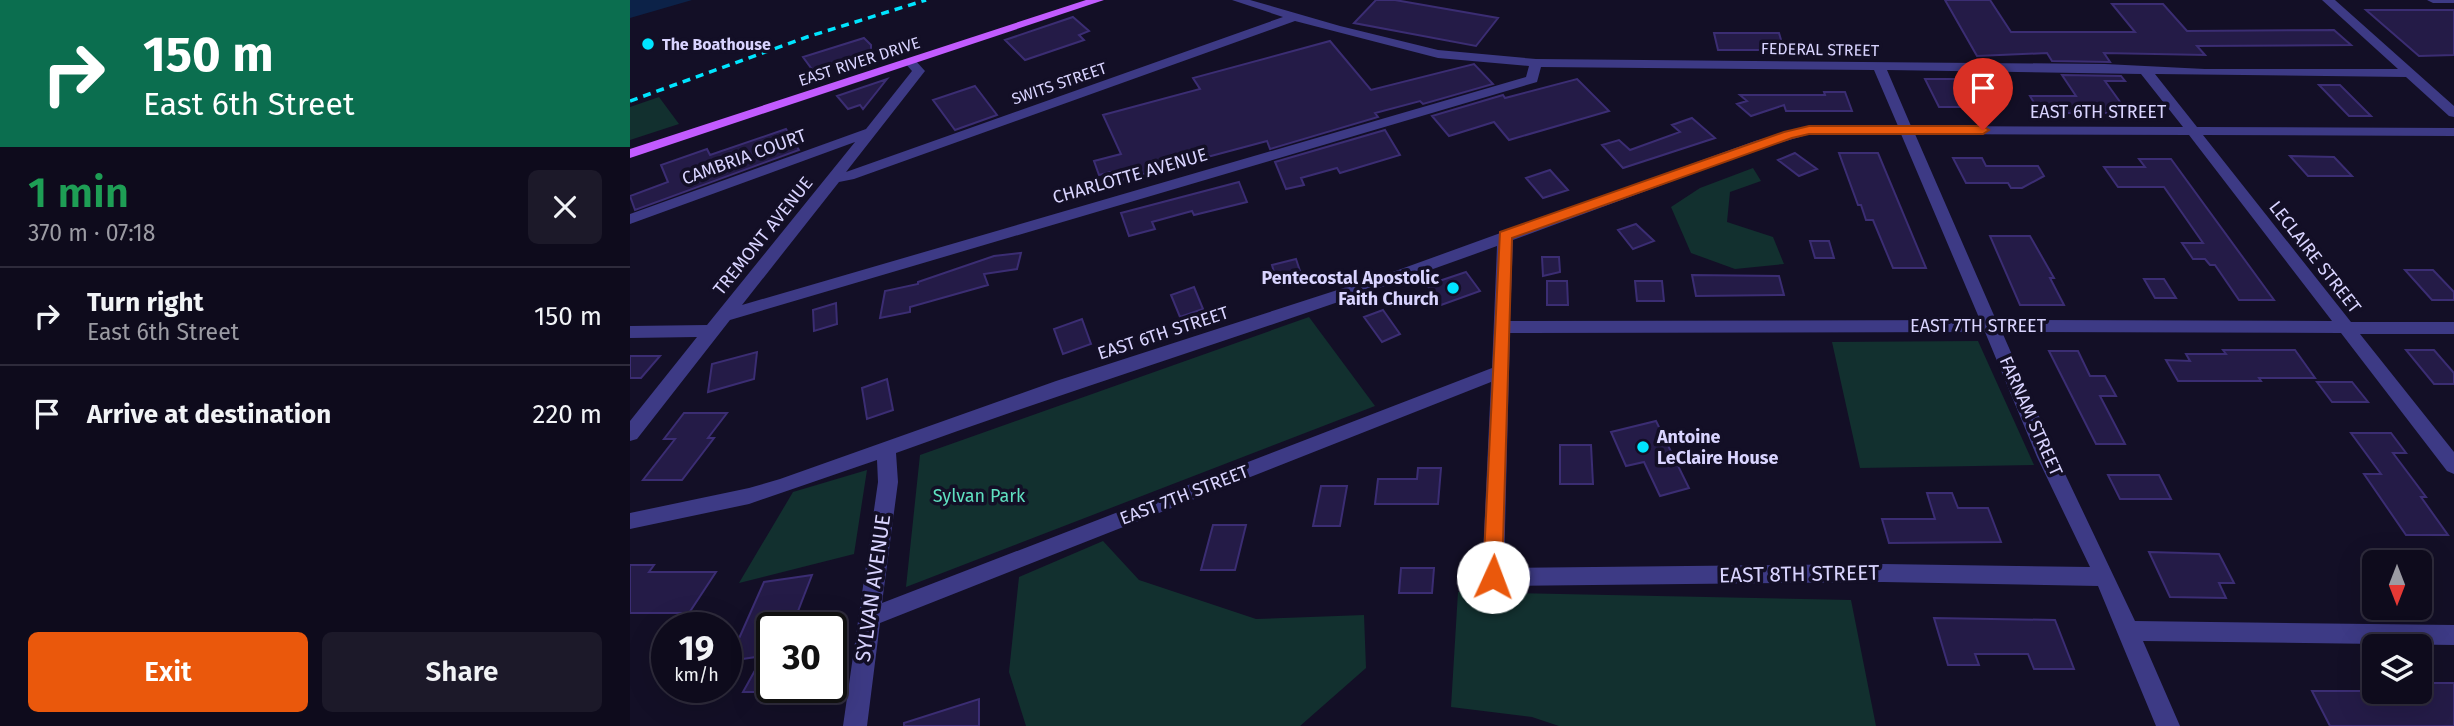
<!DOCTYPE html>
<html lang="en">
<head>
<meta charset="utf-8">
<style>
  :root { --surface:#0e0b1c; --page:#1c1929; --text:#f1f3f6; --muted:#9b9ba3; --line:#2e2b3b; --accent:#ea580c }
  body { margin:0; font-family:"Fira Sans",sans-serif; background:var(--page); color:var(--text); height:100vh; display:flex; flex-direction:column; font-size:26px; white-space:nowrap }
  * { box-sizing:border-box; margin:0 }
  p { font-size:23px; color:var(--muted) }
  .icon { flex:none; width:38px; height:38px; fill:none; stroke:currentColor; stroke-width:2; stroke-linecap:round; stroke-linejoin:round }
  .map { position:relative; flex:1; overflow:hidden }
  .sheet { display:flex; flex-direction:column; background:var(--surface); width:630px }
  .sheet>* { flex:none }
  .banner { background:#0b6e4f; color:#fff; overflow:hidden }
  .needle { width:46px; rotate:180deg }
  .controls { position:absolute; left:1732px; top:550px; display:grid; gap:14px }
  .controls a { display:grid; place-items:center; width:70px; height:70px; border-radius:10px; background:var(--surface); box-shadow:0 7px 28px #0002,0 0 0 2px var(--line); font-size:35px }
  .speed { position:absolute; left:21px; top:612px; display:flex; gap:14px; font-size:35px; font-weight:700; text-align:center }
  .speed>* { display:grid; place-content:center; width:91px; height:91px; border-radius:50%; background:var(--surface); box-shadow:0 7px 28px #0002,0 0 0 2px var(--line); line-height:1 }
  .speed small { font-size:18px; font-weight:400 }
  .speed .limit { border:4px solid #111; border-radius:10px; background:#fff; color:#111 }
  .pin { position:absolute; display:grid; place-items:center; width:60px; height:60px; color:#fff; margin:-72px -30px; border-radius:50% 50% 50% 0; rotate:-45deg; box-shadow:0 0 7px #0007 }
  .pin .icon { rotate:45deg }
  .me { position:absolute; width:77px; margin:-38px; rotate:2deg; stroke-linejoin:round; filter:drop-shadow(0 0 5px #0008) }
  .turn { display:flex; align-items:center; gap:24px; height:147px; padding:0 28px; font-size:32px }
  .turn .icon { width:91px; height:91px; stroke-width:2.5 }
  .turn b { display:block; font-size:49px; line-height:60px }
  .round { display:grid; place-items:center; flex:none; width:74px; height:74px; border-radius:10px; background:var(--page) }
  .head { display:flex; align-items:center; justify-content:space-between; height:119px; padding:0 28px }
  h1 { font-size:42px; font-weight:600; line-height:52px; color:#1e9e55 }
  .primary-button { display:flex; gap:14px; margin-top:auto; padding:14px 28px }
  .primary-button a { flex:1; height:80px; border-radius:10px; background:var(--accent); color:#fff; font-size:28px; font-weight:600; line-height:80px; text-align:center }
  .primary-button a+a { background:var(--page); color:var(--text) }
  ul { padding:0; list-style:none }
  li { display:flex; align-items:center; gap:21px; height:98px; padding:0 28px; border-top:2px solid var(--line) }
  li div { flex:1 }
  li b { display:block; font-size:26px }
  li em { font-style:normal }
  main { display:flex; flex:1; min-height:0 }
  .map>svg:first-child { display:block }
  .green { fill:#12302f }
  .water { fill:#0c2248 }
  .building { fill:#241b47; stroke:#3b2d73; stroke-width:2 }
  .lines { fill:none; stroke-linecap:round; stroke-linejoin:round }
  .minor { fill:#3d3a85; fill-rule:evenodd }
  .major { fill:#c25bff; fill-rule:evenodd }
  .rail { stroke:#00e5ff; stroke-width:3.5; stroke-dasharray:8 6; stroke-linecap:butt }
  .route { fill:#ea580c; stroke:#983908; stroke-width:2 }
  .poi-dot { fill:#00e5ff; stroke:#130f26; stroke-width:2.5 }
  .labels { text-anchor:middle; stroke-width:7; stroke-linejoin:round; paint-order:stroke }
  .far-poi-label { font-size:16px; font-weight:bold; fill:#d9d4ff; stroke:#130f26; text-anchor:start }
  .far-street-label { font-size:16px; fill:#d9d4ff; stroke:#130f26 }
  .street-label { font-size:18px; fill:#d9d4ff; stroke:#130f26 }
  .poi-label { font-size:18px; font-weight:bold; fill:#d9d4ff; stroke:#130f26; text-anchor:end }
  .park-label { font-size:18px; fill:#5fe0c0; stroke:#130f26 }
  .near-street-label { font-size:21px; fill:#d9d4ff; stroke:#130f26 }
</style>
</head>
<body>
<main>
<section class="sheet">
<div class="banner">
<div class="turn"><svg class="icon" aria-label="right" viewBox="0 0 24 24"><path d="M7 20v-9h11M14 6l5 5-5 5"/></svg><div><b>150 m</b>East 6th Street</div></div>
</div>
<div class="head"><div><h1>1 min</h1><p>370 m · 07:18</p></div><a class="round"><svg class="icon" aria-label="close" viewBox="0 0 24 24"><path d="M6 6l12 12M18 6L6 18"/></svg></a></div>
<ul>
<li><svg class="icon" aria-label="right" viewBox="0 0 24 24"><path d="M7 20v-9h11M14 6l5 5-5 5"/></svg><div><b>Turn right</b><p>East 6th Street</p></div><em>150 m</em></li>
<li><svg class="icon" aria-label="arrive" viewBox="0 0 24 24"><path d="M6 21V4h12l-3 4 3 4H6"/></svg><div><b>Arrive at destination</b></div><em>220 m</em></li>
</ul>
<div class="primary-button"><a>Exit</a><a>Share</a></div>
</section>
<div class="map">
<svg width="1824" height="726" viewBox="0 0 1824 726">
  <rect width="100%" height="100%" fill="#130f26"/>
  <!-- green -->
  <path class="green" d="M29 97 49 124 0 140V107Z
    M1123 168 1131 181 1100 192 1097 222 1143 237 1154 264 1105 269 1061 253 1041 207 1070 188Z
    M679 317 745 406 276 587 290 455Z
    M1348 341 1404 465 1230 468 1202 342Z
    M237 470 224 554 109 583 163 492Z
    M473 541 509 580 626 619 734 615 736 668 670 726H396L379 672 389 577Z
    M828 592 1221 600 1246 726H929L902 717 821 707Z"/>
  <!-- water -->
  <path class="water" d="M0 0H62L0 18Z"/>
  <!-- building -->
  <path class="building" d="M746 0H765L868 18 846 46 724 23Z
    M1315 0H1360L1381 32H1505L1482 4H1533L1557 31 1704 30 1721 45 1567 46 1575 55 1474 53 1480 62 1422 61 1417 53 1347 56Z
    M1736 10H1824V55L1789 56Z
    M443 17 459 31 449 35 454 40 395 60 375 40Z
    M1084 33H1149L1154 50H1088Z
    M234 38 241 45V53L184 72 173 57Z
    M700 41 741 90 844 64 863 84 793 104 790 101 745 113 748 117 640 149 637 141 484 182 481 172 469 175 464 161 491 154 473 115 570 89 563 78Z
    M1432 75 1491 76 1495 81H1475L1498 113H1410L1400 96H1446Z
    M257 79 233 109 230 105 218 109 207 96Z
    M947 79 979 111 879 140 864 122 819 136 802 116 873 95 875 98Z
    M1295 79H1353L1371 110 1341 113 1338 107H1309Z
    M1689 85H1710L1741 116H1719Z
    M345 86 367 115 325 130 303 100Z
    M1194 92H1215L1222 111H1156L1154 105 1121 116 1107 104 1117 101 1110 95H1195Z
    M1062 118 1085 138 993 168 972 145 989 140 1000 150 1050 132 1042 125Z
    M156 129 169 150 5 210 0 196 38 182 31 165 77 149 80 155Z
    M755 130 770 155 710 173 707 168 671 178 674 185 656 189 645 162Z
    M1165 153 1187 169 1169 176 1148 160Z
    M1209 153H1248L1296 268H1263L1243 220H1236L1231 205H1228Z
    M1660 156 1704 157 1722 176H1678Z
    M1323 158H1352L1356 166H1408L1414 176 1392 188H1381L1378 183H1336Z
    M1509 159H1541L1644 300H1609L1585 265H1580L1575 259H1563L1552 243H1573L1534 187H1488L1474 167H1515Z
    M920 170 938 190 913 198 896 178Z
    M609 182 617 202 564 215 562 211 522 222 525 229 499 236 491 213Z
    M1006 224 1024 241 1003 249 988 230Z
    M1360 236H1400L1424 278H1420L1434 305H1390Z
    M1180 241H1199L1204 258H1185Z
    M391 253 387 269 354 274 358 285 280 307V312L250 318 255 291 288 284V282L364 256Z
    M912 257H929L930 272 913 276Z
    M666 259 672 277 647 283 642 265Z
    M1775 270H1803L1824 292V300H1802Z
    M836 272 850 291 811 305 797 285Z
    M1062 275 1149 276 1154 295 1066 296Z
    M1514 279H1534L1546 298H1525Z
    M917 281H937L938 305H917Z
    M1005 281H1032L1034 301H1007Z
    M564 287 573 309 550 317 541 295Z
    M206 303 207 324 184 331 183 310Z
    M753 310 770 334 752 342 734 317Z
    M452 319 461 344 433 354 424 329Z
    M1593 350H1665L1685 378H1629L1631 381H1548L1536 360 1560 361 1556 354H1596Z
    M1776 350H1804L1824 373V384H1804Z
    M1419 351H1448L1460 376H1475L1486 396H1470L1495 444H1466Z
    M127 352 124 379 78 392 82 364Z
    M0 356H30L11 378H0Z
    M257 379 263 410 237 419 232 388Z
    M1687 382H1722L1738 402H1702Z
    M54 413H97L78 438H84L52 480H13L45 439H34Z
    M1026 421 1059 488 1030 496 1014 462 996 466 981 432Z
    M1721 433H1761L1776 453H1763L1796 497H1791L1818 535H1776L1734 474H1751Z
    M930 445H961L963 484H930Z
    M788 468H811L808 504H745L748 479H787Z
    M1478 475H1529L1541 499H1490Z
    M691 486H717L710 526H683Z
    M1297 493H1322L1328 508H1358L1371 542 1259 543 1252 519H1305Z
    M583 525H616L605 570H571Z
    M1519 552 1589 554 1604 583H1589L1596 598 1540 597Z
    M0 565H24L19 572H86L59 613H0Z
    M771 568H804L802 593H769Z
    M182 575 168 611 142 615V692H113L133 656 99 661 134 582Z
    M1304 618 1425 620 1444 669H1404L1398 654H1345L1349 665H1318Z
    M1790 683H1824V726H1700L1682 691H1790Z
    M349 699V726H274V723Z"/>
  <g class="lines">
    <!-- minor -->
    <path class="minor" d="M602 0H620L710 26 808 50 906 59 1475 64 1575 69H1768L1692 0H1705L1824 106V117L1819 116 1776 77 1525 74 1567 127 1824 128V136L1573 135 1721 322H1824V334H1730L1824 452V474L1817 471 1711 333 1372 332 1427 457 1505 621 1824 625V645L1513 641 1550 726H1526L1468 586 1253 582 863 586 856 584 852 577 861 382 250 623 237 726H213L248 482 247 460 119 504 0 529V513L119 488 150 479 426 381 760 273 1125 141 1179 126H1268L1244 70 911 67 907 82 100 320 7 439 0 441V421L67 337 0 338V326L77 325 225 142 0 224V214L236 129 282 71 275 63 277 60H285L295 71 216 172 653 17ZM665 21 808 58 899 66 896 77 112 305 209 182 224 179ZM1257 70 1511 74 1553 127 1281 126ZM1180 134H1271L1350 320 880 321 883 240 1135 147ZM1285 134 1559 135 1702 321 1366 320ZM867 246 862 368 252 603 268 482 266 453C465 381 668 319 867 246ZM1355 332 1407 457 1460 567 1253 564 874 568 880 333Z
      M1797 0H1824V3H1803Z"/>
    <!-- major -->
    <path class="major" d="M456 0H474L0 158V149Z"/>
    <!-- rail -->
    <path class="rail" d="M0 101 177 37 296 0"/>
  </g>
  <!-- route -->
  <path class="route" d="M1179 126H1353L1359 130 1353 134H1179L1162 138 882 238 872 577 870 583 863 586 856 583 853 577 870 232 1154 132Z"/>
  <!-- markers -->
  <g class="poi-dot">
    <circle cx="18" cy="44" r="7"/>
    <circle cx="823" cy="288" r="7"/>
    <circle cx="1013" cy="447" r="7"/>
  </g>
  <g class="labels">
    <!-- far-poi labels -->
    <g class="far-poi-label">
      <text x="32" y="50">The Boathouse</text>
    </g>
    <!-- far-street labels -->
    <g class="far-street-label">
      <text transform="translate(1190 49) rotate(1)" y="6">FEDERAL STREET</text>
      <text transform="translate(229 61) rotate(-18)" y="6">EAST RIVER DRIVE</text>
      <text transform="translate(429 83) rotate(-19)" y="6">SWITS STREET</text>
    </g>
    <!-- street labels -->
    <g class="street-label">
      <text x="1468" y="118">EAST 6TH STREET</text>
      <text transform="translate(114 157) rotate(-20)" y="6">CAMBRIA COURT</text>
      <text transform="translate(500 176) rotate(-16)" y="6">CHARLOTTE AVENUE</text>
      <text transform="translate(133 236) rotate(-51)" y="6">TREMONT AVENUE</text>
      <text transform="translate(1685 257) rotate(52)" y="6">LECLAIRE STREET</text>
      <text x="1348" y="332">EAST 7TH STREET</text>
      <text transform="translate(533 333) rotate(-18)" y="6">EAST 6TH STREET</text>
      <text transform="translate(1401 416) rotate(66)" y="6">FARNAM STREET</text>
      <text transform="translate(554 495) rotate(-21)" y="6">EAST 7TH STREET</text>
    </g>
    <!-- poi labels -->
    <g class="poi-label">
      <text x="809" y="284">Pentecostal Apostolic<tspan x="809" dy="21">Faith Church</tspan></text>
      <text x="1027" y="443" text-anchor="start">Antoine<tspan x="1027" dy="21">LeClaire House</tspan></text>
    </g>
    <!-- park labels -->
    <g class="park-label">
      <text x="349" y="502">Sylvan Park</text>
    </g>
    <!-- near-street labels -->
    <g class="near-street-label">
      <text transform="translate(1169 574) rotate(-1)" y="7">EAST 8TH STREET</text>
      <text transform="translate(243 588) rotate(-82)" y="7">SYLVAN AVENUE</text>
    </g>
  </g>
</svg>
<div class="controls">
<a><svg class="needle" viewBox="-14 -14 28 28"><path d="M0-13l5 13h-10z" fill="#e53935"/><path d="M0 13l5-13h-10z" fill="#9b9ba3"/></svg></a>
<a><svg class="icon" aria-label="layers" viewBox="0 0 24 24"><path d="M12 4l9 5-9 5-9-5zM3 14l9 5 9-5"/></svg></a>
</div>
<div class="speed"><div>19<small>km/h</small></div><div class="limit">30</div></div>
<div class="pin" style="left:1353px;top:130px;background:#d93025"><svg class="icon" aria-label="arrive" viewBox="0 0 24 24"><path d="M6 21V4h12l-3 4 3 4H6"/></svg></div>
<svg class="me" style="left:863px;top:577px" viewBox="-20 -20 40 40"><circle r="19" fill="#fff"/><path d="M0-13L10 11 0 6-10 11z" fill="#ea580c"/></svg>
</div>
</main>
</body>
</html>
